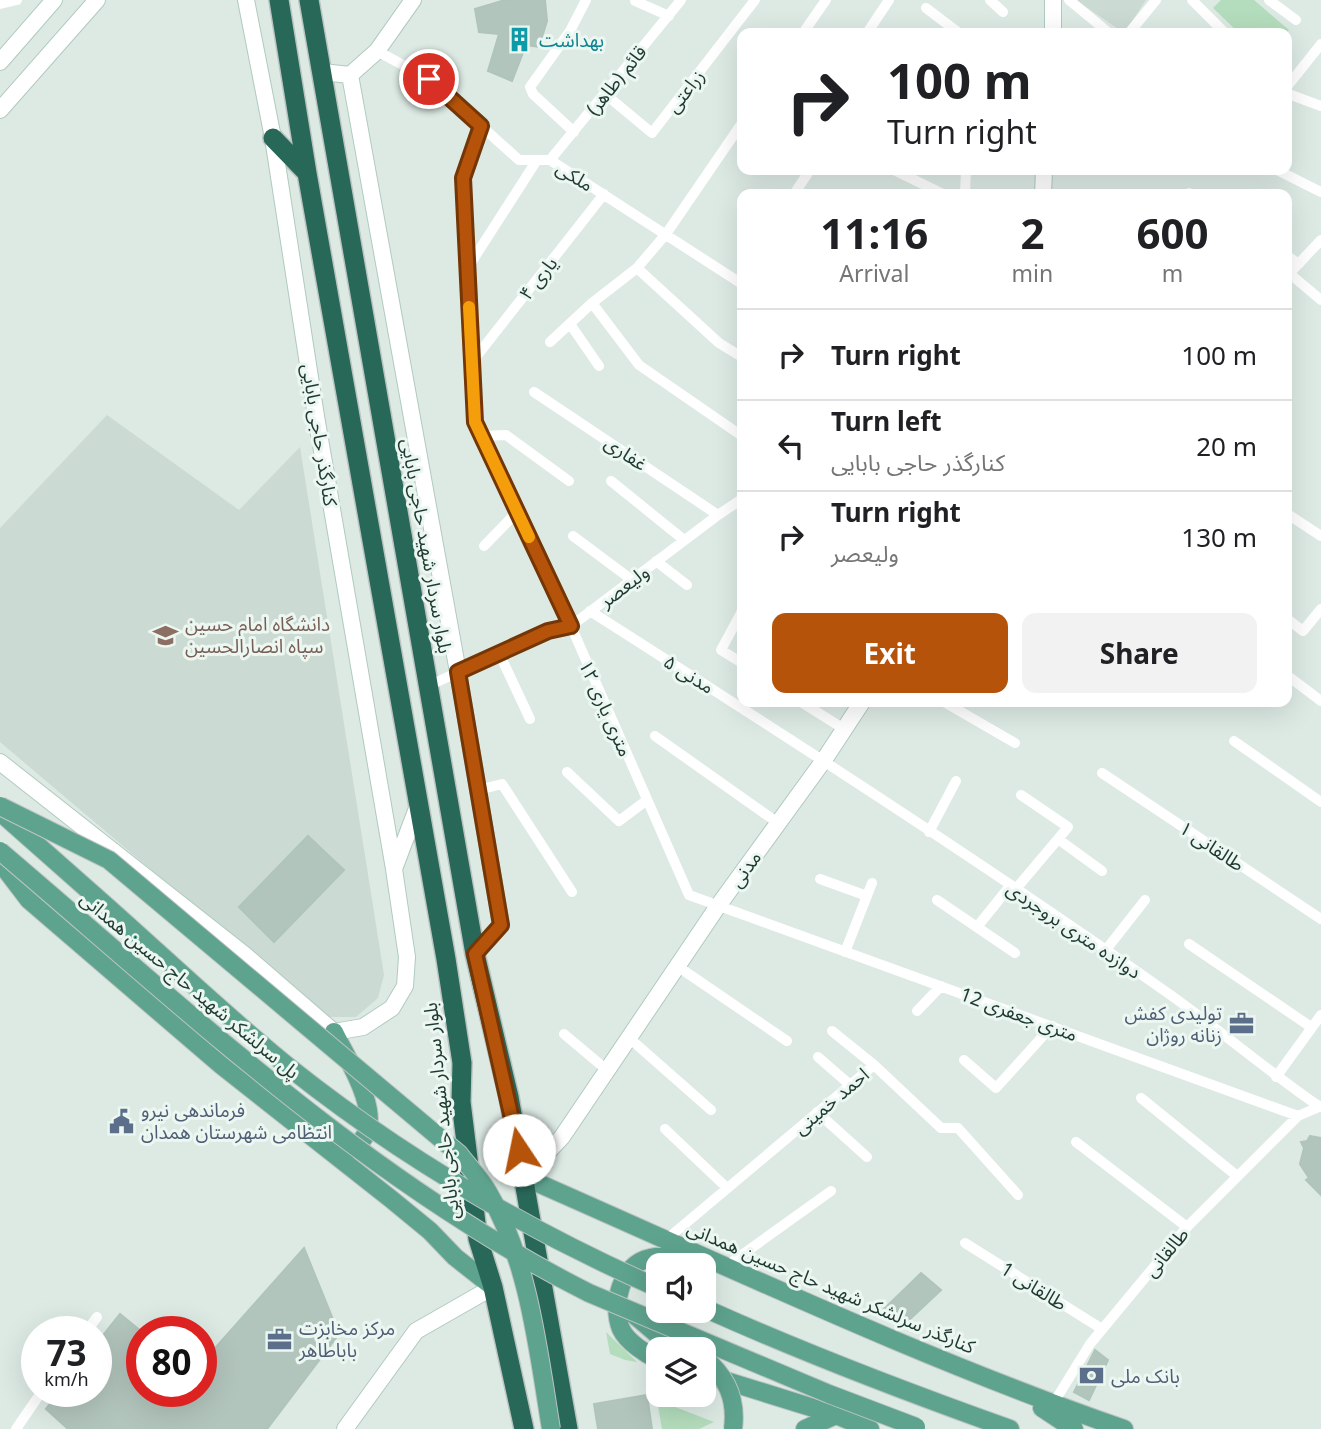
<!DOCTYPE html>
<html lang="en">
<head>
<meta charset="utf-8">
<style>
  :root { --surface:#fff; --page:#f2f2f2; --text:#202124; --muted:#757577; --line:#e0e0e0; --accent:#b45309 }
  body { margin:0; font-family:"Noto Sans","Noto Sans Arabic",sans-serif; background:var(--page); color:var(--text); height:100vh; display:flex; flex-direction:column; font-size:26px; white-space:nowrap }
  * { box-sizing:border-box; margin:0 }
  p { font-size:23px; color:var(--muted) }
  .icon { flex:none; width:38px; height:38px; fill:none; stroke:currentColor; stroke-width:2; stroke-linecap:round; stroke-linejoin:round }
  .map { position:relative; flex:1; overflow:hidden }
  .drawer { position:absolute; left:737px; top:189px; width:555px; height:518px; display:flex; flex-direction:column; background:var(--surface); border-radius:14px; box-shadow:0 7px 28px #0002 }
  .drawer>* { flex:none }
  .guide { position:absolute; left:737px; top:28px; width:555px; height:147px; border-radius:14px; box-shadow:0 7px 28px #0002; background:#fff; color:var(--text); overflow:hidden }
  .buttons { position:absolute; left:646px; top:1253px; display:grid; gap:14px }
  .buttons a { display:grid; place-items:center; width:70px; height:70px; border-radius:14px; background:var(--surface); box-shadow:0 7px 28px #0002; font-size:35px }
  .speed { position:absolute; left:21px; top:1316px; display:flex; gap:14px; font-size:35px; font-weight:700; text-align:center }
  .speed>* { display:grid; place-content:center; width:91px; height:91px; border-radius:50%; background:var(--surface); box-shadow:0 7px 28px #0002; line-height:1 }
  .speed small { font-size:18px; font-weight:400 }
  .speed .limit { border:10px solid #d22; background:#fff; color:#111 }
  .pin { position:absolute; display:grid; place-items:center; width:60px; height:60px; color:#fff; margin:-30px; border:4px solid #fff; border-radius:50%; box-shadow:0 2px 7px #0007 }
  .me { position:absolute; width:77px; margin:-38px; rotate:349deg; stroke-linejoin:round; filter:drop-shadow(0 0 5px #0008) }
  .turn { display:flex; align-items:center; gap:24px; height:147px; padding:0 35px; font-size:32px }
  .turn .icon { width:91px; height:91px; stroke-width:2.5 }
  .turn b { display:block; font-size:49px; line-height:60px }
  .eta { display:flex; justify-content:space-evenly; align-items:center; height:119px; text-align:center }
  .eta b { font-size:42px; font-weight:700; line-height:49px }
  .cta { display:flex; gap:14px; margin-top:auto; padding:14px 35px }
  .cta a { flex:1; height:80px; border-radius:14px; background:var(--accent); color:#fff; font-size:28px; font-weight:700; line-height:80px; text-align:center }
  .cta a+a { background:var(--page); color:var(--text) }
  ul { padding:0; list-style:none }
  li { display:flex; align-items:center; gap:21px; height:91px; padding:0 35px; border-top:2px solid var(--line) }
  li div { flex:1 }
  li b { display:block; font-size:26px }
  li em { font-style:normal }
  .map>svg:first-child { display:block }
  .built { fill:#cbdad2 }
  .green { fill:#b4ddbd }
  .building { fill:#b2c5bc; stroke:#afc4ba; stroke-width:2 }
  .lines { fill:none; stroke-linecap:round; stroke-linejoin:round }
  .secondary-casing { stroke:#b0cabf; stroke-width:18 }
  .primary-casing { stroke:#bcc4c1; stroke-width:20 }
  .highway-casing { stroke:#bcc4c1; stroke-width:22 }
  .street { stroke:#fff; stroke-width:10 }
  .secondary { stroke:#fff; stroke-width:16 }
  .primary { stroke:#5ea38e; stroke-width:18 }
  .highway { stroke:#286858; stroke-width:19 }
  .primary-bridge-casing { stroke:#bcc4c1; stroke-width:20; stroke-linecap:butt }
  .primary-bridge { stroke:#5ea38e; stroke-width:18 }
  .route-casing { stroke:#753606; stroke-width:18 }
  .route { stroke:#b45309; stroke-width:12 }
  .slow { stroke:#f59e0b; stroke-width:12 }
  .labels { text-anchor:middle; stroke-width:6; stroke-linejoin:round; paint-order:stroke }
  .culture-label { font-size:19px; fill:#0d838f; stroke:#edf7f2; text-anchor:start }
  .street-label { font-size:19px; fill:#1e3a31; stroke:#edf7f2 }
  .education-label { font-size:19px; fill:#785e54; stroke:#edf7f2; text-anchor:start }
  .service-label { font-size:19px; fill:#4e5e75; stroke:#edf7f2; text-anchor:start }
</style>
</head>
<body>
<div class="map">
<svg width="1321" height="1429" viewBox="0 0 1321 1429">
  <rect width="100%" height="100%" fill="#ddeae4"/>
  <!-- built -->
  <path class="built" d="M1076 0H1146L1124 33Z
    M107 415 239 510 300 447 384 975 378 998 356 1017H325L0 742V528Z"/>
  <!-- green -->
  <path class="green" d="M1221 0H1254L1289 30 1286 33H1239L1213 8Z
    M606 1332 637 1362 625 1360 610 1354Z
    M657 1400 714 1422 699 1429H662Z"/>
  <!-- building -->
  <path class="building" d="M505 0H545L547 21 539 47 526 45 512 81 488 71 499 34 479 32 475 9Z
    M308 836 344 870 274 942 239 907Z
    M1310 1136 1321 1138V1195L1306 1180 1309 1178 1300 1164 1304 1148 1301 1142 1307 1141Z
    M304 1248 339 1334 267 1429H68L46 1409 60 1391H96V1344L120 1314 142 1332V1391H201V1364Z
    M921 1273 941 1290 908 1321 884 1309Z
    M1095 1350 1108 1360 1089 1400 1074 1392Z
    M647 1395 652 1429H598L594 1404Z"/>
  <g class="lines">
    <defs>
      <path id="secondary" d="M1053 33V0
        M0 62 54 0
        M322 72 350 75 377 51 413 0
        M350 75 458 672 501 925 475 954
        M0 110 97 0
        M1043 194 1044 170
        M0 762 245 955 334 1032 363 1027 392 1008 405 986 407 957 394 869 316 416 273 138 246 0
        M394 869 419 803
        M524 1177 562 1137 718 906 824 760 862 702
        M345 1429 416 1331 493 1287"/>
      <path id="primary" d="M0 812 95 896
        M0 862 29 900 221 1065 391 1199 430 1231 455 1257 493 1287
        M334 1032C349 1064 400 1137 341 1152
        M524 1177C723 1264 919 1358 1124 1429
        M704 1308C804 1353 906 1392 1010 1429
        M632 1313 658 1335 686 1349
        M658 1360C646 1354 627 1342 621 1329 611 1304 621 1264 650 1258 667 1254 688 1261 704 1263
        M704 1374 836 1415 870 1429
        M1042 1408 1074 1429
        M805 1429 836 1415"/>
      <path id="highway" d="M279 0 307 173 446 959 462 1063 461 1102 478 1239 493 1287 524 1429
        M309 0 475 954 509 1097 568 1429
        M273 138 307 173"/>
    </defs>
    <!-- secondary casing -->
    <use href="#secondary" class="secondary-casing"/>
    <!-- primary casing -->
    <use href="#primary" class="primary-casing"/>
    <!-- highway casing -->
    <use href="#highway" class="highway-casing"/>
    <!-- street -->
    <path class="street" d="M990 0 1003 12
      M1069 0 1109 33
      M1192 0 1225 33
      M1269 0 1296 20
      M635 1 669 16
      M0 4 17 0
      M926 8 959 33
      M803 33 826 0
      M867 33 889 0
      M1129 33 1156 0
      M377 51 429 79 519 160H550L742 284
      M1286 88 1321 44
      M1286 93 1321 106
      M605 94 652 133 755 0
      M481 126 463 178 475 422 571 626 689 895 1298 1116 1321 1106
      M574 132 533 94 530 87 570 31 586 0
      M550 160 681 0
      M894 170 943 194
      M1277 170 1321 192
      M1189 193 1192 194
      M794 194 810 170
      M965 194 966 170
      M1286 255 1299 264
      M637 268 719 343 742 357
      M467 269 537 160
      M1290 274 1321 300
      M1286 277 1321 240
      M592 303 639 365 742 436
      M570 324 599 366
      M550 342 592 303 637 268 666 234 742 123
      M472 362 604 194
      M534 392 718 515
      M482 436 506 435 569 481
      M611 481 684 540
      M1286 513 1321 536
      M573 536 632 580
      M484 546 517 512
      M656 561 687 585
      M590 611C786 736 982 862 1172 996 1222 1032 1269 1072 1320 1107
      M742 611 721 650 742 663
      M1286 618 1303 631 1321 609
      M499 653 530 719
      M1288 676 1321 701
      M428 686 548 631 571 626 718 515 742 499
      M801 702 844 729
      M944 702 1015 743
      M655 736 778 823
      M1234 741 1321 802
      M567 772 619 821 647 800
      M1102 773 1321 919
      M478 790 502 784 572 892
      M1021 795 1068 827 1058 839
      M929 832 956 781
      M820 879 867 896
      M1015 890 1058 839 1102 871
      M937 900 1015 953
      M977 927 1010 886
      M1189 944 1311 1027
      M1105 951 1145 900
      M845 952 872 883
      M677 966 787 1041
      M917 1011 941 986
      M832 1031 874 1065
      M564 1034 608 1071
      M628 1037 711 1110
      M818 1057 849 1084
      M964 1060 996 1088 1052 1026
      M1276 1077 1321 1015
      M1141 1098 1237 1176
      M817 1112 867 1157
      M665 1129 727 1188
      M1076 1142 1187 1227
      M667 1239 874 1065 941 1128H958L1018 1195
      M965 1243 1102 1329
      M725 1267 831 1191
      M86 1332 97 1317
      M1053 1404 1090 1344 1187 1227 1298 1116
      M16 1429 42 1391"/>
    <!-- secondary -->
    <use href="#secondary" class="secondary"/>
    <!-- primary -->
    <use href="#primary" class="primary"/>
    <!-- highway -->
    <use href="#highway" class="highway"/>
    <defs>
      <path id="primary-bridge" d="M0 806 109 860 459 1154C468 1166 480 1178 488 1192 529 1262 538 1350 551 1429
        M0 851C187 1010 368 1182 589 1293L829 1394 916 1427
        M95 896C160 953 223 1014 290 1068 402 1157 527 1230 658 1288
        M704 1358C727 1377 737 1399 733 1429"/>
    </defs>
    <!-- primary-bridge casing -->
    <use href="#primary-bridge" class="primary-bridge-casing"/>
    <!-- primary-bridge -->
    <use href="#primary-bridge" class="primary-bridge"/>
  </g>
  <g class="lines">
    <defs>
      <path id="route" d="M429 79 481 126 463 178 475 422 571 626 548 631 458 672 501 925 475 954 519 1150"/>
    </defs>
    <!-- route casing -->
    <use href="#route" class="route-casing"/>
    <!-- route -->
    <use href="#route" class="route"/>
    <!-- slow -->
    <path class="slow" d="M469 307 475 422 529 537"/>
  </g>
  <!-- icons -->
  <defs>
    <symbol id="building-bare" viewBox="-9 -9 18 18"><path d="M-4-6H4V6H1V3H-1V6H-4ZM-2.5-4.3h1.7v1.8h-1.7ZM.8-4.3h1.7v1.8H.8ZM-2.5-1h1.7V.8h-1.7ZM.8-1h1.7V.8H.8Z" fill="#0f9aa8" stroke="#edf7f2" stroke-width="2.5" paint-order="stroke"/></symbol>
    <symbol id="university-bare" viewBox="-9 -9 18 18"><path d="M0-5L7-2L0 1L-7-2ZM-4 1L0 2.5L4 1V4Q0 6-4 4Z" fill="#8d6e63" stroke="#edf7f2" stroke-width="2.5" paint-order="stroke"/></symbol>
    <symbol id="office-bare" viewBox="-9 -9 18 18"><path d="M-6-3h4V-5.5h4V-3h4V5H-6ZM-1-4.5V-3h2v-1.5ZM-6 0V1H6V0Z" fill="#5c6f8a" stroke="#edf7f2" stroke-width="2.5" paint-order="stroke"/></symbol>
    <symbol id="civic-bare" viewBox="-9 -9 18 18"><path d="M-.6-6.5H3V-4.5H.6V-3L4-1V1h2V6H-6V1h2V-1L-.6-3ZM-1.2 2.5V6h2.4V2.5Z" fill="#5c6f8a" stroke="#edf7f2" stroke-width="2.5" paint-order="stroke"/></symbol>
    <symbol id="bank-bare" viewBox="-9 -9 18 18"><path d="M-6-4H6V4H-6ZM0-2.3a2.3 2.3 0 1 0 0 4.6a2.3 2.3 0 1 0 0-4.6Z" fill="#5c6f8a" stroke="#edf7f2" stroke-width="2.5" paint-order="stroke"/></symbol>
  </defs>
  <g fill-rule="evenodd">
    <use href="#building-bare" x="502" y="22" width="35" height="35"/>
    <use href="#university-bare" x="148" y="618" width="35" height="35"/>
    <use href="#office-bare" x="1224" y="1006" width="35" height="35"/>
    <use href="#civic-bare" x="104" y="1104" width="35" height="35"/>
    <use href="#office-bare" x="262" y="1322" width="35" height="35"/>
    <use href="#bank-bare" x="1074" y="1358" width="35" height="35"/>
  </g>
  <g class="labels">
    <!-- culture labels -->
    <g class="culture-label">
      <text x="539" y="47">بهداشت</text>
    </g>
    <!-- street labels -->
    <g class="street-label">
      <text transform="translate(616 80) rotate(-51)" y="7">قائم (طاهر)</text>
      <text transform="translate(685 91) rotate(-52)" y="7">زراعتی</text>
      <text transform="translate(575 176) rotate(32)" y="7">ملکی</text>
      <text transform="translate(538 278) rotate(-52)" y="7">یاری ۴</text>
      <text transform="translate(320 435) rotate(81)" y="7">کنارگذر حاجی بابایی</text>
      <text transform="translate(626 453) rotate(34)" y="7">غفاری</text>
      <text transform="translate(427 546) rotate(80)" y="7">بلوار سردار شهید حاجی بابایی</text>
      <text transform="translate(624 586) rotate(-37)" y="7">ولیعصر</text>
      <text transform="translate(689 674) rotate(32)" y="7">مدنی ۵</text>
      <text transform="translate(606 708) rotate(66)" y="7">۱۲ متری یاری</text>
      <text transform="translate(1212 846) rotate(34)" y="7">طالقانی ۱</text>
      <text transform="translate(745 869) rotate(-54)" y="7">مدنی</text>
      <text transform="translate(1074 930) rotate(34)" y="7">دوازده متری بروجردی</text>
      <text transform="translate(190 985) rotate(40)" y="7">پل سرلشکر شهید حاج حسین همدانی</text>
      <text transform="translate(1019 1014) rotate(20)" y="7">12 متری جعفری</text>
      <text transform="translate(831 1101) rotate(-40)" y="7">احمد خمینی</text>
      <text transform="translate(441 1111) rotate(-96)" y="7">بلوار سردار شهید حاجی بابایی</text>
      <text transform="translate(1166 1252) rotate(-50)" y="7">طالقانی</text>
      <text transform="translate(1034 1286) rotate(32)" y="7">طالقانی 1</text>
      <text transform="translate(831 1287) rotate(23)" y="7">کنارگذر سرلشکر شهید حاج حسین همدانی</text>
    </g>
    <!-- education labels -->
    <g class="education-label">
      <text x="185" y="631">دانشگاه امام حسین<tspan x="185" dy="22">سپاه انصارالحسین</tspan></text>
    </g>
    <!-- service labels -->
    <g class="service-label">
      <text x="1222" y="1020" text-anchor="end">تولیدی کفش<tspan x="1222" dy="22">زنانه روژان</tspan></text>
      <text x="141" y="1117">فرماندهی نیرو<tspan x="141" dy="22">انتظامی شهرستان همدان</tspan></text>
      <text x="299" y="1335">مرکز مخابزت<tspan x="299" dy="22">باباطاهر</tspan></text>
      <text x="1111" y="1383">بانک ملی</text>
    </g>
  </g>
</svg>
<div class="buttons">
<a><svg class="icon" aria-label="sound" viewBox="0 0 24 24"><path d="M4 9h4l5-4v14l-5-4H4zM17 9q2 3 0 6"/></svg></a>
<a><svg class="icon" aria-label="layers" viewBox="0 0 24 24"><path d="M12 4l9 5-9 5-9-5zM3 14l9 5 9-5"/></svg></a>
</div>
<div class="speed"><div>73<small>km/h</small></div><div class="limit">80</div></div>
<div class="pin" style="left:429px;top:79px;background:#d93025"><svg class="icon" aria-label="arrive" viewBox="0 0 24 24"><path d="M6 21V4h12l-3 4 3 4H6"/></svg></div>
<svg class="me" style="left:519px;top:1150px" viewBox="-20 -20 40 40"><circle r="19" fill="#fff"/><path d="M0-13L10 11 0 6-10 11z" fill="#b45309"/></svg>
<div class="guide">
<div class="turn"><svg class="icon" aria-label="right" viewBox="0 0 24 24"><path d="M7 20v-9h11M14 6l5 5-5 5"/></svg><div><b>100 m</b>Turn right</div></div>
</div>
<section class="drawer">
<div class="eta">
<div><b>11:16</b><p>Arrival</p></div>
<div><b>2</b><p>min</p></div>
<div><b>600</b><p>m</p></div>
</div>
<ul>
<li><svg class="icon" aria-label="right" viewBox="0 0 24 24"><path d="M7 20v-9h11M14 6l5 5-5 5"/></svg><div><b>Turn right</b></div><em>100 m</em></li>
<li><svg class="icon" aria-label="left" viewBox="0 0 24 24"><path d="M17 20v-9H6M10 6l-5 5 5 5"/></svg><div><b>Turn left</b><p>کنارگذر حاجی بابایی</p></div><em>20 m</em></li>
<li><svg class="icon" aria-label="right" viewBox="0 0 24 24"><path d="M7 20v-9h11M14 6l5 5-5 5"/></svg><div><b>Turn right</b><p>ولیعصر</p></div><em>130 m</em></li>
</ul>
<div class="cta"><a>Exit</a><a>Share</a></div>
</section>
</div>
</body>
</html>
